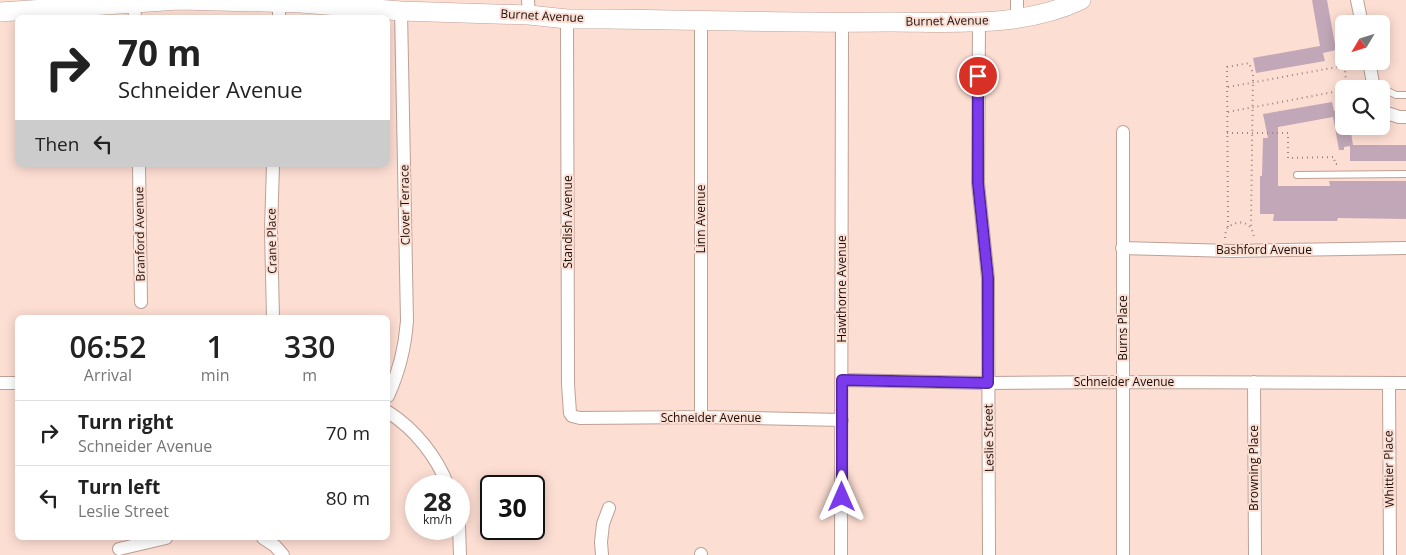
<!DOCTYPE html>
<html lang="en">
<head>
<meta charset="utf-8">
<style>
  :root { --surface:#fff; --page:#f2f2f2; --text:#222; --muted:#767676; --line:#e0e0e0 }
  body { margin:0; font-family:"Open Sans",sans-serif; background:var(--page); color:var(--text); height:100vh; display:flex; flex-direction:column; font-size:19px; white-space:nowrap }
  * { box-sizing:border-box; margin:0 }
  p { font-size:16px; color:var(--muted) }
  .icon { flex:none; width:28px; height:28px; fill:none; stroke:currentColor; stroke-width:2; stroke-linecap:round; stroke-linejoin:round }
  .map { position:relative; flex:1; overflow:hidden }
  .details { position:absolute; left:15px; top:315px; width:375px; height:225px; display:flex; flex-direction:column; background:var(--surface); border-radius:8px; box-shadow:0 2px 12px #0003 }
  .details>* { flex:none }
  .top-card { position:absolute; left:15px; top:15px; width:375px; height:152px; border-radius:8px; box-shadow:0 2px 12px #0003; background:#fff; color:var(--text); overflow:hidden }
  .needle { width:32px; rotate:232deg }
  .fabs { position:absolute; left:1335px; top:15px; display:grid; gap:10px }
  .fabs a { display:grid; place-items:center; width:55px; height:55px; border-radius:8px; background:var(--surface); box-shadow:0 2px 12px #0003; font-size:25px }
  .speed { position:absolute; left:405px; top:475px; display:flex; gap:10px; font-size:25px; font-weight:700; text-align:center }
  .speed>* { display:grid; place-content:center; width:65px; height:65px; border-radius:50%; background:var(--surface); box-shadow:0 2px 12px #0003; line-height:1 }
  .speed small { font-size:12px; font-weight:400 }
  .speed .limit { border:2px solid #111; border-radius:8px; background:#fff; color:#111 }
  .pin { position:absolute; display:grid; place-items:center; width:42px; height:42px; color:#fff; margin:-21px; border:2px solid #fff; border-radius:50%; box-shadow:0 1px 5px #0007 }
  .me { position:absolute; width:55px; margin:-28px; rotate:0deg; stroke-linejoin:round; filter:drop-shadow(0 0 4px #0008) }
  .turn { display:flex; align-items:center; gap:18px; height:105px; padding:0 20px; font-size:22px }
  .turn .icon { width:65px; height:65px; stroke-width:2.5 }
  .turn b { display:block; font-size:35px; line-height:42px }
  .then { display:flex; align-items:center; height:48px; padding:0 20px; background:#0003; gap:10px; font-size:19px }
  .eta { display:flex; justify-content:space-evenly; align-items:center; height:85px; text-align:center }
  .eta b { font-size:30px; font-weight:600; line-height:35px }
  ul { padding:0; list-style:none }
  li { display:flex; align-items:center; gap:15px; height:65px; padding:0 20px; border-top:1px solid var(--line) }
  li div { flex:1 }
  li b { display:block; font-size:19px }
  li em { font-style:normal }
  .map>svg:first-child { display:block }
  .building { fill:#c1a7b7 }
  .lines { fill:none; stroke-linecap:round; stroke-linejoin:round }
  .lane-casing { stroke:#bda096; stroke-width:8 }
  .street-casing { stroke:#bda096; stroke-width:14 }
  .secondary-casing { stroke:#bda096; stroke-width:20 }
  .path { stroke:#9b857d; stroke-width:2; stroke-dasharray:1 4; stroke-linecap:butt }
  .lane { stroke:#fff; stroke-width:6 }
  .street { stroke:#fff; stroke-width:12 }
  .secondary { stroke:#fff; stroke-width:19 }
  .route-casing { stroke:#51269a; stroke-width:12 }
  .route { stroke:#7c3aed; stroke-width:9 }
  .labels { text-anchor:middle; stroke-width:4; stroke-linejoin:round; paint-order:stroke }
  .street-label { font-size:12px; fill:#180e0a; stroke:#fdded3 }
</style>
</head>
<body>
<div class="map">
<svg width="1406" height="555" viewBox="0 0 1406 555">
  <rect width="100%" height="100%" fill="#fdded3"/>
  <!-- building -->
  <path class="building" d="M1312 0H1327L1336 50 1323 53 1325 61 1256 73 1253 58 1320 46Z
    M1332 102 1334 111 1344 109V126H1350L1353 145H1406V161H1350V146L1344 147V150H1339L1333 117 1278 127V186H1330L1329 181H1406V219L1338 218 1337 221H1273L1274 214H1260V176H1262L1263 138H1268L1263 114Z"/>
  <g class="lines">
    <defs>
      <path id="lane" d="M1373 84 1396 95H1406
        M1297 175 1406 174"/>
      <path id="street" d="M528 0 529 15
        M1017 0V19
        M1357 0 1362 24
        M134 2 135 18
        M279 18V2
        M567 19 568 384 570 413 572 416 580 418 701 417 842 420
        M979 22 978 183 988 278 989 555
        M1369 61 1374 89
        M1381 111 1399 117H1406
        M1123 132V555
        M139 165 141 302
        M273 165 271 230 273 318
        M1122 248 1232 251 1406 248
        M842 380 988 383 1123 382 1406 383
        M1254 382 1255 555
        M0 383H18
        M1389 383 1390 555
        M388 396C399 372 405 348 407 321L401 11
        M388 412C415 429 437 457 448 486
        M701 417V20
        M459 527 460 555
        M263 538 275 546 283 555
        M119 549 166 538
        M701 554V555
        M602 555 601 542 603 524 609 508
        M841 555 842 23"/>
      <path id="secondary" d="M0 12 179 0 301 3 401 11 529 15 567 19H606C701 20 796 23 891 22 954 22 1022 28 1081 0"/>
    </defs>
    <!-- lane casing -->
    <use href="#lane" class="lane-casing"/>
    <!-- street casing -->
    <use href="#street" class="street-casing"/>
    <!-- secondary casing -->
    <use href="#secondary" class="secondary-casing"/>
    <!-- path -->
    <path class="path" d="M1228 87 1348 65
      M1353 89 1346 83 1345 69 1351 62 1356 61
      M1228 112 1344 90
      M1227 133H1288V158L1334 157 1335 164H1338
      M1228 227 1227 67 1249 63 1253 73 1251 228
      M1225 238 1226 229C1239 217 1253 222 1254 239"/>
    <!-- lane -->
    <use href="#lane" class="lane"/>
    <!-- street -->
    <use href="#street" class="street"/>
    <!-- secondary -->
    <use href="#secondary" class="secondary"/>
  </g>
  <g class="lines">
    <defs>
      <path id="route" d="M842 497V380L988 383V278L978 183V76"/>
    </defs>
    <!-- route casing -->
    <use href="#route" class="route-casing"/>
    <!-- route -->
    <use href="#route" class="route"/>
  </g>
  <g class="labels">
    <!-- street labels -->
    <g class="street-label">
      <text transform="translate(542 16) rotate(3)" y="4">Burnet Avenue</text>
      <text transform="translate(947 21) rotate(-1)" y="4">Burnet Avenue</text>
      <text transform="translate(405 205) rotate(-91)" y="4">Clover Terrace</text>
      <text transform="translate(701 219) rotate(-90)" y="4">Linn Avenue</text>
      <text transform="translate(568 222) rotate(-90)" y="4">Standish Avenue</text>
      <text transform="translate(140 234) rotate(-91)" y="4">Branford Avenue</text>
      <text transform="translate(272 241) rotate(-91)" y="4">Crane Place</text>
      <text x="1264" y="254">Bashford Avenue</text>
      <text transform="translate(842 289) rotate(-90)" y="4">Hawthorne Avenue</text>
      <text transform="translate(1123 328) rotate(-90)" y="4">Burns Place</text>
      <text x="1124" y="386">Schneider Avenue</text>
      <text x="711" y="422">Schneider Avenue</text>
      <text transform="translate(989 438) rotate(-91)" y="4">Leslie Street</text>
      <text transform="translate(1254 468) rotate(-90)" y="4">Browning Place</text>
      <text transform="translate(1389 469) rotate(-91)" y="4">Whittier Place</text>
    </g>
  </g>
</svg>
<div class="fabs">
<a><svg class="needle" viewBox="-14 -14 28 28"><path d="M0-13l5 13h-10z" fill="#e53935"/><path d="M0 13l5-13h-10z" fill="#767676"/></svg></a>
<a><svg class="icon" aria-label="search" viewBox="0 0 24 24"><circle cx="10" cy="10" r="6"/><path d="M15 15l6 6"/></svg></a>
</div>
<div class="speed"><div>28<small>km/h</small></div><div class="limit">30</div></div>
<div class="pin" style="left:978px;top:76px;background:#d93025"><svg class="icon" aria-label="arrive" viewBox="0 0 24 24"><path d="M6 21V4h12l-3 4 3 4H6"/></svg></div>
<svg class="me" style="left:842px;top:497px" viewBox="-20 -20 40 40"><path d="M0-17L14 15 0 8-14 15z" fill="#7c3aed" stroke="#fff" stroke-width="4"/></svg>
<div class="top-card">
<div class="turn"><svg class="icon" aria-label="right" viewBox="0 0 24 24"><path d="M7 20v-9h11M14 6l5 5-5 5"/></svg><div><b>70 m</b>Schneider Avenue</div></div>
<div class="then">Then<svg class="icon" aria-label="left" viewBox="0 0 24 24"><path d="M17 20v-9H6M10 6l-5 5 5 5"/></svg></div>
</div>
<section class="details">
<div class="eta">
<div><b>06:52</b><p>Arrival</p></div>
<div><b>1</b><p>min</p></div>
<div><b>330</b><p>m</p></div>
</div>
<ul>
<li><svg class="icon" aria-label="right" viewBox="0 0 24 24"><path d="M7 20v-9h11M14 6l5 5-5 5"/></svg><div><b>Turn right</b><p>Schneider Avenue</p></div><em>70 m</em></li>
<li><svg class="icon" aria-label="left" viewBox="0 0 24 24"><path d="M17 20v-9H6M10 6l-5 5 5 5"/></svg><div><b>Turn left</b><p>Leslie Street</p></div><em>80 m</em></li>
</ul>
</section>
</div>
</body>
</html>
